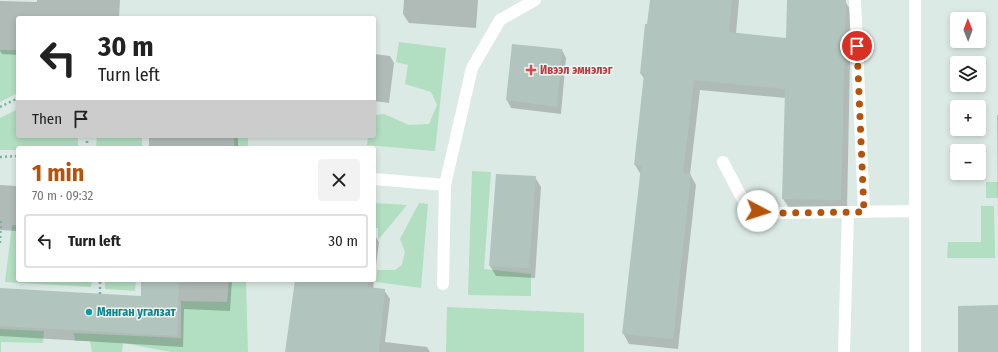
<!DOCTYPE html>
<html lang="en">
<head>
<meta charset="utf-8">
<style>
  :root { --surface:#fff; --page:#f2f2f2; --text:#222; --muted:#767676; --line:#e0e0e0; --accent:#b45309 }
  body { margin:0; font-family:"Fira Sans Condensed",sans-serif; background:var(--page); color:var(--text); height:100vh; display:flex; flex-direction:column; font-size:15px; white-space:nowrap }
  * { box-sizing:border-box; margin:0 }
  p { font-size:13px; color:var(--muted) }
  .icon { flex:none; width:22px; height:22px; fill:none; stroke:currentColor; stroke-width:2; stroke-linecap:round; stroke-linejoin:round }
  .map { position:relative; flex:1; overflow:hidden }
  .details { position:absolute; left:16px; top:146px; width:360px; height:136px; display:flex; flex-direction:column; background:var(--surface); border-radius:4px; box-shadow:0 2px 6px #0003 }
  .details>* { flex:none }
  .top-card { position:absolute; left:16px; top:16px; width:360px; height:122px; border-radius:4px; box-shadow:0 2px 6px #0003; background:#fff; color:var(--text); overflow:hidden }
  .needle { width:26px; rotate:359deg }
  .buttons { position:absolute; left:950px; top:12px; display:grid; gap:8px }
  .buttons a { display:grid; place-items:center; width:36px; height:36px; border-radius:4px; background:var(--surface); box-shadow:0 2px 6px #0003; font-size:20px }
  .pin { position:absolute; display:grid; place-items:center; width:34px; height:34px; color:#fff; margin:-17px; border:2px solid #fff; border-radius:50%; box-shadow:0 1px 4px #0007 }
  .me { position:absolute; width:44px; margin:-22px; rotate:95deg; stroke-linejoin:round; filter:drop-shadow(0 0 3px #0008) }
  .turn { display:flex; align-items:center; gap:14px; height:84px; padding:0 16px; font-size:18px }
  .turn .icon { width:52px; height:52px; stroke-width:2.5 }
  .turn b { display:block; font-size:28px; line-height:34px }
  .then { display:flex; align-items:center; height:38px; padding:0 16px; background:#0003; gap:8px; font-size:15px }
  .round { display:grid; place-items:center; flex:none; width:42px; height:42px; border-radius:4px; background:var(--page) }
  .headline { display:flex; align-items:center; justify-content:space-between; height:68px; padding:0 16px }
  h1 { font-size:24px; font-weight:700; line-height:30px; color:var(--accent) }
  ul { padding:0; list-style:none }
  li { display:flex; align-items:center; gap:12px; height:54px; margin:0 8px 6px; padding:0 8px; border:2px solid var(--line); border-radius:4px }
  li div { flex:1 }
  li b { display:block; font-size:15px }
  li em { font-style:normal }
  .map>svg:first-child { display:block }
  .green { fill:#b2dec1 }
  .shadow { fill:#0003 }
  .building { fill:#b1c5be }
  .lines { fill:none; stroke-linecap:round; stroke-linejoin:round }
  .path { stroke:#79b1a4; stroke-width:2.5; stroke-dasharray:2 3; stroke-linecap:butt }
  .minor { stroke:#fff; stroke-width:12 }
  .route { stroke:#b45309; stroke-width:7; stroke-dasharray:0 12.6 }
  .health-dot { fill:#e0444e; stroke:#ecf7f2; stroke-width:1.5 }
  .culture-dot { fill:#0f9aa8; stroke:#ecf7f2; stroke-width:1.5 }
  .labels { text-anchor:middle; stroke-width:3; stroke-linejoin:round; paint-order:stroke }
  .health-label { font-size:12px; font-weight:bold; fill:#be3a42; stroke:#ecf7f2; text-anchor:start }
  .culture-label { font-size:12px; font-weight:bold; fill:#0d838f; stroke:#ecf7f2; text-anchor:start }
</style>
</head>
<body>
<div class="map">
<svg width="998" height="352" viewBox="0 0 998 352">
  <rect width="100%" height="100%" fill="#dceae5"/>
  <!-- green -->
  <path class="green" d="M399 42 446 48 435 151 367 145 368 136H374V115L384 114 409 125 429 124 437 105 431 92 405 84 408 65 396 62Z
    M0 50H18V93L0 102Z
    M18 109V136H78V148H18V150H0V118Z
    M97 136H142V148H96Z
    M234 136H248V148H234Z
    M472 171 491 172 484 269 531 274V296L468 295Z
    M986 182H998V198H986Z
    M374 203 407 205 378 240V228H374Z
    M419 203 428 204 421 288 376 282 377 270H395L402 265 405 252 400 239Z
    M981 206H994L995 258H947L948 242H981Z
    M12 225H18V280H92L91 287 5 282Z
    M105 280H136L135 291 105 289Z
    M229 280H246L248 352H171L123 343 122 352H92L90 341H75L74 333 181 338V301L227 302Z
    M447 307 584 313V352H446Z
    M0 329 44 331 43 343 1 342V352H0Z"/>
  <!-- shadow -->
  <path class="shadow" d="M37 0H120L119 18H18V55L2 54 0 51V1L37 2Z
    M404 0H478L476 28 409 23 403 14Z
    M651 0H739L736 34 787 39 788 0 845 1 851 11 847 211 790 209 783 199 786 98 700 90 690 174 696 185 678 349 629 344 623 333 641 175 635 165 645 80 641 74Z
    M513 45 562 50 566 58 561 114 511 108 507 100Z
    M374 54 390 56 394 63 389 103 374 101Z
    M997 115H998V220Z
    M149 136H238V148H149Z
    M535 177 541 187 535 278 496 276 490 266Z
    M0 185 18 186V231L0 230Z
    M374 234 379 242 373 289 384 290 390 299 385 342 427 347 430 352H286L320 280H374Z
    M142 280H232L230 311 184 309 183 347 0 336V289L142 297Z"/>
  <!-- building -->
  <path class="building" d="M650 0H732L729 32 786 38 787 0H846L841 200 782 199 785 89 694 80 683 173 691 174 673 339 622 334 641 166 634 165 644 74H640L645 24H647Z
    M512 44 562 49 557 107 506 100Z
    M496 174 536 176 529 268 489 266Z
    M141 280H179L177 336 0 326V288L141 296Z
    M295 280H369L368 287 385 289 379 352H285Z
    M998 305V352H958V306Z"/>
  <g class="lines">
    <!-- path -->
    <path class="path" d="M0 107 18 98
      M87 148V136
      M0 157 18 156
      M0 243 1 220
      M100 294V280"/>
    <!-- minor -->
    <path class="minor" d="M855 0 864 212
      M723 162 744 202 758 211 779 213 915 211
      M374 179 445 185
      M443 284 445 185 472 68 500 20 535 0
      M844 352 848 212
      M915 352V0"/>
  </g>
  <g class="lines">
    <!-- route -->
    <path class="route" d="M758 211 779 213 864 212 857 46"/>
  </g>
  <!-- markers -->
  <path class="health-dot" d="M529 64h4v4h4v4h-4v4h-4v-4h-4v-4h4z"/>
  <circle class="culture-dot" cx="89" cy="312" r="4"/>
  <g class="labels">
    <!-- health labels -->
    <g class="health-label">
      <text x="540" y="74">Ивээл эмнэлэг</text>
    </g>
    <!-- culture labels -->
    <g class="culture-label">
      <text x="97" y="316">Мянган угалзат</text>
    </g>
  </g>
</svg>
<div class="buttons">
<a><svg class="needle" viewBox="-14 -14 28 28"><path d="M0-13l5 13h-10z" fill="#e53935"/><path d="M0 13l5-13h-10z" fill="#767676"/></svg></a>
<a><svg class="icon" aria-label="layers" viewBox="0 0 24 24"><path d="M12 4l9 5-9 5-9-5zM3 14l9 5 9-5"/></svg></a>
<a>+</a>
<a>−</a>
</div>
<div class="pin" style="left:857px;top:46px;background:#d93025"><svg class="icon" aria-label="arrive" viewBox="0 0 24 24"><path d="M6 21V4h12l-3 4 3 4H6"/></svg></div>
<svg class="me" style="left:758px;top:211px" viewBox="-20 -20 40 40"><circle r="19" fill="#fff"/><path d="M0-13L10 11 0 6-10 11z" fill="#b45309"/></svg>
<div class="top-card">
<div class="turn"><svg class="icon" aria-label="left" viewBox="0 0 24 24"><path d="M17 20v-9H6M10 6l-5 5 5 5"/></svg><div><b>30 m</b>Turn left</div></div>
<div class="then">Then<svg class="icon" aria-label="arrive" viewBox="0 0 24 24"><path d="M6 21V4h12l-3 4 3 4H6"/></svg></div>
</div>
<section class="details">
<div class="headline"><div><h1>1 min</h1><p>70 m · 09:32</p></div><a class="round"><svg class="icon" aria-label="close" viewBox="0 0 24 24"><path d="M6 6l12 12M18 6L6 18"/></svg></a></div>
<ul>
<li><svg class="icon" aria-label="left" viewBox="0 0 24 24"><path d="M17 20v-9H6M10 6l-5 5 5 5"/></svg><div><b>Turn left</b></div><em>30 m</em></li>
</ul>
</section>
</div>
</body>
</html>
